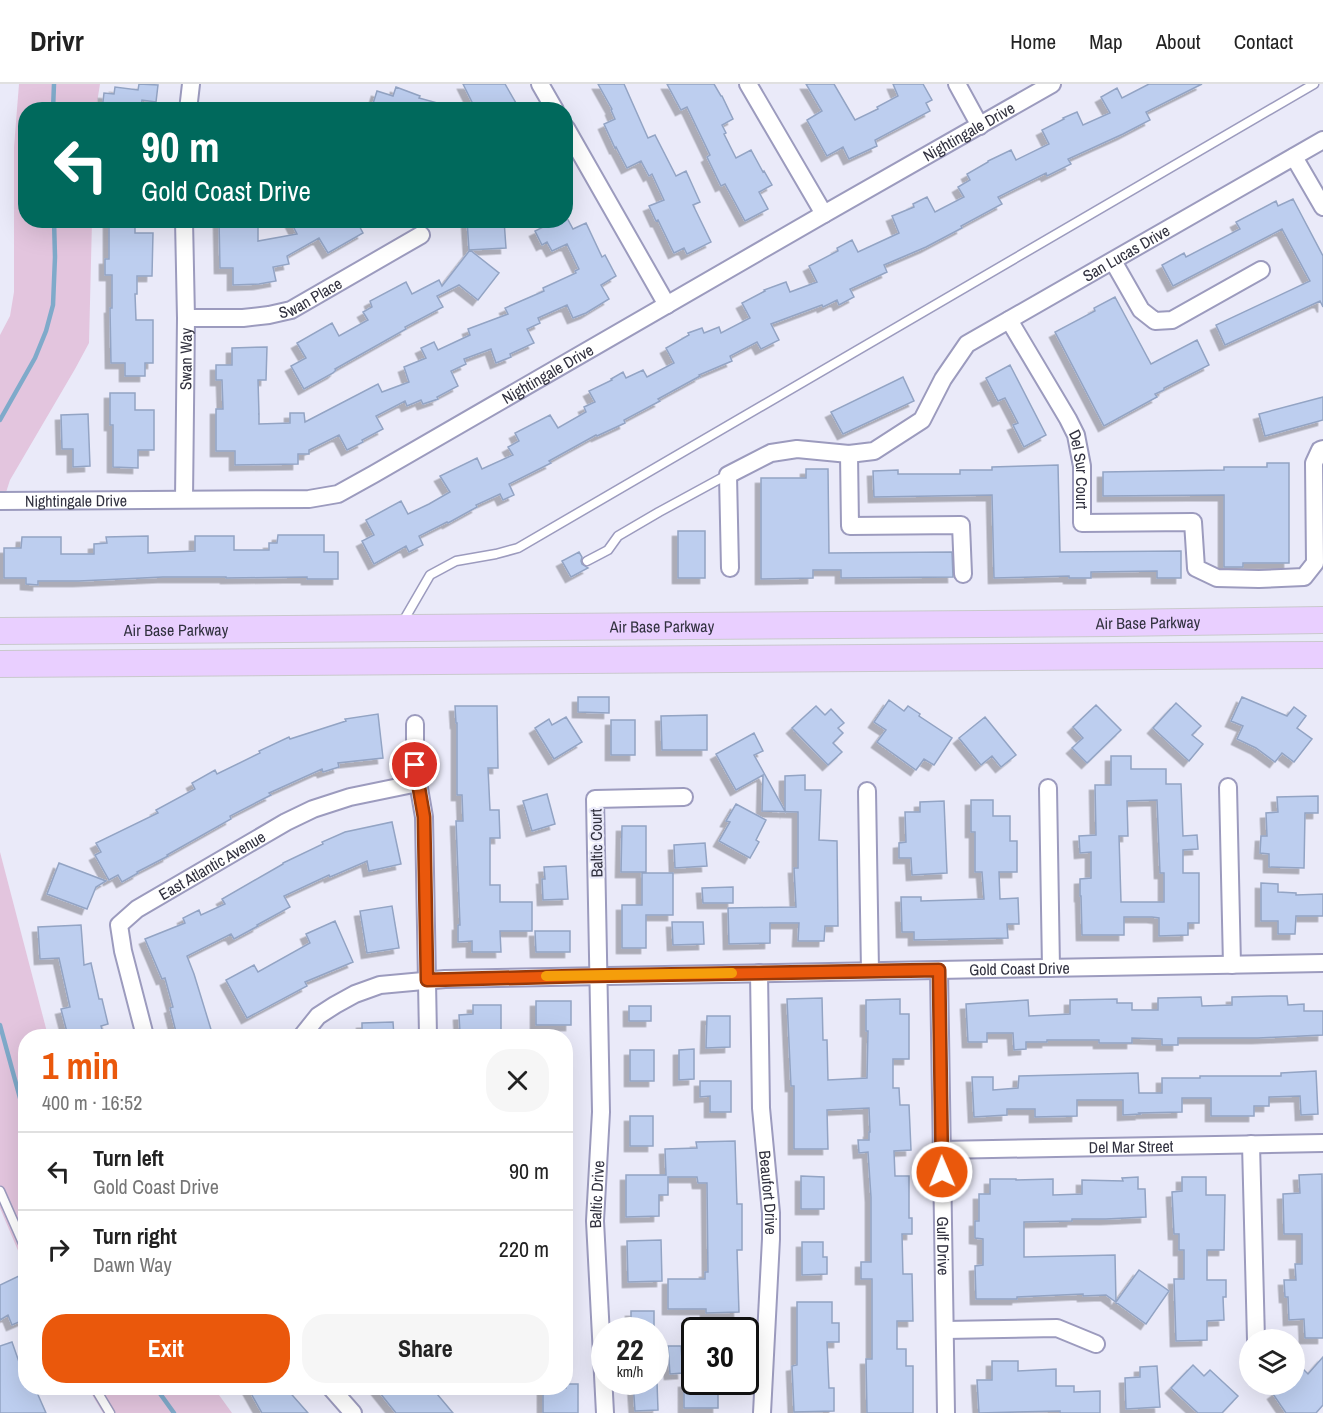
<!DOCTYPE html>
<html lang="en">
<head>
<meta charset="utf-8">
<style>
  :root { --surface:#fff; --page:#f6f6f6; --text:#222; --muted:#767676; --line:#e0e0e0; --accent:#ea580c }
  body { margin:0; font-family:"Archivo Narrow",sans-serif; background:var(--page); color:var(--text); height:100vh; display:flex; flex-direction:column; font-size:22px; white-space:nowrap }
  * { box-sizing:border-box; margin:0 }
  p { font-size:20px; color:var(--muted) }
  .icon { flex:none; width:33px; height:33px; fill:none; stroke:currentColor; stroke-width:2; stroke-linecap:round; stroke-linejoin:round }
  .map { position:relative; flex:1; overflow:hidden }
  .panel { position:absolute; left:18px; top:945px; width:555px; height:366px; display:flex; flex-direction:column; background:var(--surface); border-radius:24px; box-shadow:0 6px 24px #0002 }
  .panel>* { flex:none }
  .hud { position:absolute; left:18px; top:18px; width:555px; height:126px; border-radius:24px; box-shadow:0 6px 24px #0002; background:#00695c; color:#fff; overflow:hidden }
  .buttons { position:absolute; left:1239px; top:1245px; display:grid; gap:12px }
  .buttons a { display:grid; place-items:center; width:66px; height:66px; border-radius:50%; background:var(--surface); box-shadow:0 6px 24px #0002; font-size:30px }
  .speed { position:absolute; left:591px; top:1233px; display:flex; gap:12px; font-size:30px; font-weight:700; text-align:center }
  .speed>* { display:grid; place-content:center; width:78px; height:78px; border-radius:50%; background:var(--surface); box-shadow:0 6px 24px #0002; line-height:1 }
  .speed small { font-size:15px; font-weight:400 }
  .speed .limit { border:3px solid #111; border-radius:9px; background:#fff; color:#111 }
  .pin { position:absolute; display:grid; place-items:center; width:51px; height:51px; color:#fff; margin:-26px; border:3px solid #fff; border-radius:50%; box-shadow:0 2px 6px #0007 }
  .me { position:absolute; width:66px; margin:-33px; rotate:359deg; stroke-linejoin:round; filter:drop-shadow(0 0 4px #0008) }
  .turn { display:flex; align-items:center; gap:21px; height:126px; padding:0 24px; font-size:27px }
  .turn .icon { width:78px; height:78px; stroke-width:2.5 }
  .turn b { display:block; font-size:42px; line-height:51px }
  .round { display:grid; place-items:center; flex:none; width:63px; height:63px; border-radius:24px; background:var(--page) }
  .headline { display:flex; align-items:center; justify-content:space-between; height:102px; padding:0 24px }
  h1 { font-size:36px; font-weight:800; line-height:45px; color:var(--accent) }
  .primary-button { display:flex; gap:12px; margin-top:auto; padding:12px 24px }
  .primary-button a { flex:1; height:69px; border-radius:24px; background:var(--accent); color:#fff; font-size:24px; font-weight:800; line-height:69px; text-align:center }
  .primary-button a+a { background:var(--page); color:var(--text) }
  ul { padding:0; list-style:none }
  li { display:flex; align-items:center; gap:18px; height:78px; padding:0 24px; border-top:2px solid var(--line) }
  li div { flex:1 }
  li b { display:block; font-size:22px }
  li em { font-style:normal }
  header { display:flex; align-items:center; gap:36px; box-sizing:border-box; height:84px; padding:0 30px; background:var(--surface); border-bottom:2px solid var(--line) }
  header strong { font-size:28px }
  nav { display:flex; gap:33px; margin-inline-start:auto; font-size:21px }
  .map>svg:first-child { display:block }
  .green { fill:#e3c5de }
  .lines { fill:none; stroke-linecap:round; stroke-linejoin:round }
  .stream { stroke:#7faaca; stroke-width:4.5 }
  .building { fill:#bdceef; stroke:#93a4c4; stroke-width:1.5; fill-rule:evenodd; filter:url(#shadow) }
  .service-casing { stroke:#9c9bbe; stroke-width:11 }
  .minor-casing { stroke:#9c9bbe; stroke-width:20 }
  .primary-casing { stroke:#c9c9cd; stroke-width:28 }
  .service { stroke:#fff; stroke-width:8 }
  .minor { stroke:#fff; stroke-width:16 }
  .primary { stroke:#e9cfff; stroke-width:26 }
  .route-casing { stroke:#983908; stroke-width:15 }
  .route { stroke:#ea580c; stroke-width:10 }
  .slow { stroke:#f59e0b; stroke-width:10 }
  .labels { text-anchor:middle; stroke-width:4.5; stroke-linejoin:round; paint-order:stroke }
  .street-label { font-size:16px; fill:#31313f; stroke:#eaeaf9 }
</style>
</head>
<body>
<header>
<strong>Drivr</strong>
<nav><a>Home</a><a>Map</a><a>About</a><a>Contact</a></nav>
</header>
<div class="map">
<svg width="1323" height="1329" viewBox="0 0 1323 1329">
  <defs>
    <filter id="shadow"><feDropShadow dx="-5.5" dy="5.5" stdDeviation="0" flood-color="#0004"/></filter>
  </defs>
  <rect width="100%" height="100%" fill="#eaeaf9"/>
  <!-- green -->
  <path class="green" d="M19 0H100L96 25 26 26V136L92 137 89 259 75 285 10 396 0 427V251L10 232 14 208V63Z
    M0 768 48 952H26L25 1183 0 1124Z
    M88 1304H214L232 1329H103Z"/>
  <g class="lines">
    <!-- stream -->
    <path class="stream" d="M53 26 54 0
      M0 336 35 274 46 247 53 221 55 173 54 136
      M0 941 26 1036
      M156 1304 174 1329"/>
  </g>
  <!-- building -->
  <path class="building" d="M139 0 158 1 156 18 142 16 141 26H102L104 9 114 10 115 3 138 6Z
    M463 0H505L520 26H476Z
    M598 0H624L648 54 655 51 676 92 686 87 700 118 693 121 711 158 687 170 684 164 674 169 658 136 656 137 649 122 664 116 652 90 649 92 641 77 627 84 616 63 615 64 604 40 615 35 611 26 612 25Z
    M667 0H714L721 12H722L733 35 722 41 726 49 724 50 736 74 751 66 763 88 764 87 772 101 759 108 768 125 745 137 725 100 721 102 707 73 710 71 687 23 681 26Z
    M806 0H834L855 36 878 25 877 23 898 12 893 0H923L932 16 926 19 930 27 875 56 877 62 849 75 843 63 827 72 807 36 822 27Z
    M1149 0H1202L1146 28 1150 36 1123 50 1068 75 1071 80 1047 92 1046 89 998 113 1002 120 961 142 962 144 926 163 884 181 887 188 850 205 854 213 839 221 837 216 823 223 822 221 771 240 779 256 761 265 757 258 730 272 732 277 699 291 700 292 658 315 660 317 624 336 625 339 597 352 596 351 549 377 551 379 509 400 514 411 503 416 500 410 476 421 477 423 448 439 447 438 419 452 423 461 409 468 406 462 374 480 362 457 374 451 366 436 401 417 408 430 429 420 450 408 440 392 477 374 482 385 513 371 508 363 519 357 515 349 550 331 558 344 586 328 584 323 595 318 589 307 612 296 611 295 623 288 626 294 643 286 647 293 674 279 666 264 689 251 688 249 702 244 704 249 719 243 721 249 750 234 742 219 765 207 764 206 786 198 790 208 817 198 809 182 838 167 837 164 852 156 858 168 899 149 892 132 914 123 913 120 927 113 935 128 964 113 958 103 970 96 967 90 988 78V77L1011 66 1016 76 1049 60 1042 46 1064 35 1063 34 1077 28 1083 41 1110 29 1101 13 1117 4 1122 14Z
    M396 3 420 12 419 14 445 21V26H371L377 7 393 12Z
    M1293 115 1323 172V223L1320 217 1225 261 1216 241 1310 197 1282 145 1173 202 1162 181 1184 169 1186 173 1240 145 1236 138 1276 117 1278 122Z
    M566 132 573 145 586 139 602 173 605 171 616 192 601 201 609 215 586 229 573 234 567 221 538 234 540 239 527 245 534 259 510 270 511 273 496 279 491 265 464 275 466 280 451 287 458 302 437 313 438 315 423 320 421 316 407 322 405 317 376 332 383 345 362 356 363 358 347 366 339 351 309 366V370H298V380L235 381V367H216V325H223L222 296H216V281H232V264L267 263 266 296H258L259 330H258H259V340L290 339V329H304L305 338 378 300 382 308 409 298 404 283 426 274 421 264 434 258 438 266 470 251 468 245 508 230 505 224 544 207 543 204 576 189 575 187 579 185 567 160 552 167 547 158 542 161 535 147 557 136H566Z
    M109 136H135V149H153L152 192H137V210H135L136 236H153V279H145V292H125V279H111L110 224H112V191H105V175H109Z
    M219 136H258V157L297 150 290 136H356L363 149 328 169 319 154 287 172 289 180 273 183 276 197 259 200 233 201V184H220Z
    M467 136H504L506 164 469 166Z
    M470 166 499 189 478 216 459 201 437 212 443 223 405 243 406 245 335 285 336 286 333 289 304 305 291 282 306 274 297 259 332 239 339 252 368 236 363 228 372 223 370 217 406 198 412 210 439 196 442 202Z
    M1115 213 1151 280 1197 256 1209 281 1164 304V306L1155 310 1157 313 1104 342 1055 248 1095 227 1094 224Z
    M1010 281 1046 351 1024 363 1013 341 1018 339 1005 314 998 317 986 294Z
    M903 293 914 317 843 350 831 328Z
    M110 309H135V326H154V366H138V384L113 383V341H110Z
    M1323 313V336L1265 352 1259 330Z
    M88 330 90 382 73 383V365H62L61 331Z
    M1267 379H1289V479H1243V483H1224V411L1103 412V388L1224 386V383H1267Z
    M1058 381 1060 468 1181 467V494H1157V487L1091 488V494H1069V492L994 494 992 411 874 413 873 387 898 386V390H960V386H992V383Z
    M806 385H828L829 469 952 468 953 493 841 494V486H813V494L761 495V394H806Z
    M678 447H705V494H678Z
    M278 451H324V468H338V495H307V493L226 494V493H163L79 497H38V501L26 500V494H4V464H21L22 453H61V470H94V460L107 459 106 453 148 452V469L195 467V452H234V466H269V459H277Z
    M579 468 582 473 581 477 582 480 588 484 571 493 562 477Z
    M578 613H609V629L578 628Z
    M1242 613 1287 632 1294 623 1306 632 1297 644 1312 655 1294 678 1282 669 1275 678 1256 664 1237 655 1243 642 1231 637Z
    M889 616 904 627 908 622 920 630 919 632 952 654 934 681 924 675 916 686 877 658 886 646 874 638Z
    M1176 619 1201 642 1192 651 1203 660 1189 677 1153 644Z
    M1096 621 1121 646 1087 679 1072 664 1083 654 1073 643Z
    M455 622H497L498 684H488L490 726H499L500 754H490V801H500V818H532V847H500L501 868H472V857L458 858V841H460L456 737H463L462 711H457V639H456Z
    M816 622 825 631 831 625 844 639 838 644 843 649 833 659 842 668 828 681 792 644Z
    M378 630 383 674 338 679 339 683 323 688 322 685 269 709 271 711 230 732 231 735 167 771 168 772 137 788 138 789 122 798 118 791 109 796 95 771 101 768 96 759 158 729 156 726 195 705 192 699 215 686 217 690 260 669 259 667 289 653 290 655 346 637 345 635Z
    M707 631V666H662L661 632Z
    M566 633 582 658 554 675 535 644 549 635 552 641Z
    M985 633 1016 671 1001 683 992 672 981 681 959 654Z
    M611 636H635V671H611Z
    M754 649 763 667 754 671 785 727V692L805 691V706H821L819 756 837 757 838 842H825L824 857H798L799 839H770V859L729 860 728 824 796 823 794 784H798V728L762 727 763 691 736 706 716 670Z
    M1111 672H1131V685H1166V700H1181L1183 752 1197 751 1198 765 1183 766V789H1199V839H1188V851L1159 852V834L1152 833H1124V851H1082L1081 812H1080V795L1091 794V768L1080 769 1079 752 1096 751 1095 701H1111ZM1157 716 1160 789H1164V818H1121L1119 752H1128L1127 717Z
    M547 710 555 740 532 747 523 717Z
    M1318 712V729H1305L1304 784 1269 783V770L1260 769 1261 752H1267L1266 729 1278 728 1277 713Z
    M971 716H993V732H1010V757H1017V788H999L1000 815 1018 814 1019 840H1007L1008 854 914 856V848H902L901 813H921V817L984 815 982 788H975V748H971Z
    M944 717 947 789 912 791 911 774H899V759L906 758 905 728H920V718Z
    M736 720 766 736 756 756 759 758 750 774 719 757 730 738 726 737Z
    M392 738 401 780 369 787 367 777 330 793 329 791 284 812 290 823 257 841 258 842 234 855 231 850 187 872 194 890 213 952H177L170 924 173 923 165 894 162 895 145 855 185 839 183 834 199 826 201 831 225 820 222 815 283 780V779L323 760 322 758 345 748Z
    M622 742H646V788H621Z
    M705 759 707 782 675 784 674 761Z
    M59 779 106 797 96 803 87 825 47 810Z
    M566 782 568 815 543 816 542 795H545L544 783Z
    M642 789H673V831H646V864H622V821H642Z
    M1261 799 1278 800V808L1296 809V811L1323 810V832H1296L1295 850H1278V837H1261Z
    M733 803V819H703L702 804Z
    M392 822 399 864 367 869 360 827Z
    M335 837 353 878 305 898 307 902 247 934 226 896 254 881 258 888 310 859 306 850Z
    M672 838H703L704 860 673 861Z
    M81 841 84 881 91 879 99 915H102L108 940 101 942 104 952H68L61 925 70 923 59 874 40 875 38 843Z
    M535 847H570V868H536Z
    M1271 912H1287L1288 921 1304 920V927H1323V951L1258 954H1178V961H1162V955L1132 954V959H1099V956H1047V958H1026V965L1014 966 1013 949H987V958H968L966 920 1028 916 1029 932 1070 930V916L1117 915V919H1132V926H1158V914L1201 913 1202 922 1232 921V913Z
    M822 914 823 956H827L828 996 867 994 868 947H866V916L900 915V930H909V975H893V1004H899L900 1021H909L911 1066 894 1067 895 1092H909V1134H912V1150H902L903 1190H912L913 1237H897V1265H906V1282H913V1329H867L866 1275H872V1195H861V1178H871V1113L868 1068 859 1069 858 1056H869V1048H870L869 1024 827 1026 828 1065H794V1002H791L787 915Z
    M536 917H571V941H536Z
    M473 921H501V948L460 949 459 931 473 930Z
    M629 922H651V937H629Z
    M707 932H730V963L706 964Z
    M393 938 394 952H362V939Z
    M694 965V995L679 996V966Z
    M630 966H654V997H630Z
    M1316 987 1318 1030 1301 1031 1300 1012 1269 1013V1022H1254V1032H1211V1014H1182V1028L1139 1029 1140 1030 1123 1031V1016H1077V1032L1035 1033V1025H1007V1031L974 1033 972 993H993V1006L1018 1004 1019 992 1138 989 1139 1009H1162V994H1200V992H1281V989Z
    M700 997H731V1028H710V1012L700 1013Z
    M630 1032H653V1062H630Z
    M735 1057 737 1120H742V1166H737L739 1228 706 1229V1225H668V1195H705V1188H708L707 1099H698L697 1093H668V1111H659V1132L626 1133V1091H666L665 1065 697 1064 696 1058Z
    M1322 1090 1323 1254H1305L1304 1235 1289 1236 1288 1213H1285L1284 1196H1296L1295 1180H1302V1150H1284L1283 1110 1300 1109 1299 1091Z
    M801 1092 824 1093V1125H801Z
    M1138 1093V1105H1145L1146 1133 1106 1135H1072V1137L1024 1138V1173L1115 1171 1116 1218 1139 1186 1169 1207 1146 1240 1106 1211 1083 1212V1210L1017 1213V1215H976L975 1182 983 1181V1155L975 1154V1137H979V1110H990V1095H1016V1096L1053 1095V1111L1082 1110V1096L1123 1097 1122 1094Z
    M1182 1093H1206V1111H1225L1224 1166H1207V1196H1226V1213H1223L1224 1236 1207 1237V1256L1176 1257 1174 1195H1184V1166H1179V1150H1174L1172 1108 1182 1107Z
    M661 1156 662 1197 628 1198 627 1157Z
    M802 1158H823V1173H827V1190L802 1191Z
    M21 1191 26 1200V1235L12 1241 8 1231 0 1236V1201Z
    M797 1218H832V1239H839V1258H827L829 1304H834V1327L794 1328 792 1282 797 1281Z
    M631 1227H654V1246H631Z
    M12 1258 26 1298V1304H35L46 1329H0V1262Z
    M668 1262H681L683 1289 670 1290Z
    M1323 1273V1321L1316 1329H1286L1273 1310 1286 1300H1294V1292L1302 1284 1308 1290Z
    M992 1277H1018V1287L1056 1285V1302H1074V1308L1100 1307V1329H1060V1327L979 1329 977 1296H992Z
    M1193 1281 1204 1292 1210 1286 1238 1312 1222 1329H1198L1171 1304Z
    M1157 1282 1160 1323 1126 1325 1125 1294 1140 1293V1283Z
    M633 1298H657L658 1326 635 1327Z
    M684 1298H699V1309H718V1324H684Z
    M566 1300H578V1329H543V1304H566Z
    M248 1304H286L308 1329H262Z
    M376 1304H432L453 1329H396Z"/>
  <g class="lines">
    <defs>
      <path id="service" d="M587 477 608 466 618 452 659 428 727 391
        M401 541 430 491 456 477 496 470 518 464 1314 0
        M0 1107 26 1166
        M95 1304 110 1329"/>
      <g id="minor">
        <path d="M540 0 555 26"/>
        <path d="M748 0 824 130"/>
        <path d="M957 0 980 42"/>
        <path d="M188 26 191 0"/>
        <path d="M566 44 667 221"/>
        <path d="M1294 73 1323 123"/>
        <path d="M1113 177 1141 226 1155 237 1172 236 1261 186"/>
        <path id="s1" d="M186 234H243L269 231 291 226 421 151"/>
        <path id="s2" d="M1009 236 1068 335 1076 351 1082 382V439L1193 438 1196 484 1217 494 1259 495 1304 493 1315 479 1314 379 1320 366 1323 365"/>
        <path d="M849 370 850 442 961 441 963 490"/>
        <path id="s3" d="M184 415 186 234 184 136"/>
        <path id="s4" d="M0 417 309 415 338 410 374 390 824 130 1052 0"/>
        <path id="s5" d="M730 484 728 391 771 369 797 365 849 370 874 367 922 336 943 295 967 260 1323 56"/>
        <path d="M415 640V681L424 733 428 952"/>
        <path d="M1228 703 1232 881"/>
        <path d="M1048 704 1051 884"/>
        <path d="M867 707 870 887"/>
        <path id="s6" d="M939 886 946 1329"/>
        <path id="s7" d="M759 889 761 1024 771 1129V1155L762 1329"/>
        <path id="s8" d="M145 952 123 867 119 841 137 825 286 738 313 725 350 713 418 699"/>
        <path id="s9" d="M302 952 318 932 335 921 355 910 380 901 445 895 1323 879"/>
        <path d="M1251 1060 1256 1256"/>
        <path id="s10" d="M941 1066 1323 1059"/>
        <path d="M945 1246 1057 1244 1096 1260"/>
        <path d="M331 1304 353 1329"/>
        <path id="s11" d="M605 1329 595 1137 601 1028 595 715 684 713"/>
      </g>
      <g id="primary">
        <path id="s12" d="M0 547 1114 539 1323 536"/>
        <path d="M0 580 1323 571"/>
      </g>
    </defs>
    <!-- service casing -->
    <use href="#service" class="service-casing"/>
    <!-- minor casing -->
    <use href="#minor" class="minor-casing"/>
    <!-- primary casing -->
    <use href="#primary" class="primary-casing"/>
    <!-- service -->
    <use href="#service" class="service"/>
    <!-- minor -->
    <use href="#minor" class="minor"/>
    <!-- primary -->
    <use href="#primary" class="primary"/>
  </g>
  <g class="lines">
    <defs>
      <path id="route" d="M415 681 424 733 427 896 580 892 939 886 942 1088"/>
    </defs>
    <!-- route casing -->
    <use href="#route" class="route-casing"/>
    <!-- route -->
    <use href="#route" class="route"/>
    <!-- slow -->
    <path class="slow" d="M546 892 732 889"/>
  </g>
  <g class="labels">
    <!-- street labels -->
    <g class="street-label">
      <text dy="6" stroke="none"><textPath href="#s4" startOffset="1066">Nightingale Drive</textPath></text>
      <text dy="6" stroke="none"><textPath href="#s5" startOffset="574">San Lucas Drive</textPath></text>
      <text dy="6" stroke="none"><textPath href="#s1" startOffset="128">Swan Place</textPath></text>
      <text dy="6" stroke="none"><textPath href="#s3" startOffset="140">Swan Way</textPath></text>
      <text dy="6" stroke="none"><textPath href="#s4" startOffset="580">Nightingale Drive</textPath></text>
      <text dy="6" stroke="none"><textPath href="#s2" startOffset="168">Del Sur Court</textPath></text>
      <text dy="6" stroke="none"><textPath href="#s4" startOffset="76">Nightingale Drive</textPath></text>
      <text dy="6" stroke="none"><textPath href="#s12" startOffset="1148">Air Base Parkway</textPath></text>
      <text dy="6" stroke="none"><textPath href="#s12" startOffset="662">Air Base Parkway</textPath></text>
      <text dy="6" stroke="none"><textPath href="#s12" startOffset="176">Air Base Parkway</textPath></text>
      <text transform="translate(596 759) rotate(-91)" y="6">Baltic Court</text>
      <text dy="6" stroke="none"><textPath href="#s8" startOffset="225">East Atlantic Avenue</textPath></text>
      <text dy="6" stroke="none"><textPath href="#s9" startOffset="735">Gold Coast Drive</textPath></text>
      <text dy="6" stroke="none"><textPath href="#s10" startOffset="190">Del Mar Street</textPath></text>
      <text dy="6" stroke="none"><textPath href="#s7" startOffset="220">Beaufort Drive</textPath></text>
      <text dy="6" stroke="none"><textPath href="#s11" startOffset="219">Baltic Drive</textPath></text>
      <text dy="6" stroke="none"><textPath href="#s6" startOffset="276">Gulf Drive</textPath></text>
    </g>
  </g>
</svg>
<div class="buttons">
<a><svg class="icon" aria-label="layers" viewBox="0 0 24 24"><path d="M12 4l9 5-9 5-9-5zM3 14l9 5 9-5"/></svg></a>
</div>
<div class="speed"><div>22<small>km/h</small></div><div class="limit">30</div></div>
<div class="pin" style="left:415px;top:681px;background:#d93025"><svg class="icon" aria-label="arrive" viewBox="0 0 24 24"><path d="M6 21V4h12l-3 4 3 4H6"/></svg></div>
<svg class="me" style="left:942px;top:1088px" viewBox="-20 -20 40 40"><circle r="17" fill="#ea580c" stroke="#fff" stroke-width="3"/><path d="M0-11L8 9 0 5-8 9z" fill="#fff"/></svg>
<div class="hud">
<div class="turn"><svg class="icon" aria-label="left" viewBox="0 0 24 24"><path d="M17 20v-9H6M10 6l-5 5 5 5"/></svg><div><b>90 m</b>Gold Coast Drive</div></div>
</div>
<section class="panel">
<div class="headline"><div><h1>1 min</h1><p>400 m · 16:52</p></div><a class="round"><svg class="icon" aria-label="close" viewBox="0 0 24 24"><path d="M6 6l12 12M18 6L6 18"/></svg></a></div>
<ul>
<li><svg class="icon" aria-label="left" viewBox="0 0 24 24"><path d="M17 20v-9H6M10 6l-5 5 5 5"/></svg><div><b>Turn left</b><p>Gold Coast Drive</p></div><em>90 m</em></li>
<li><svg class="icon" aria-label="right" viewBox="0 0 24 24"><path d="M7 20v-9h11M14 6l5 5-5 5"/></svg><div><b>Turn right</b><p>Dawn Way</p></div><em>220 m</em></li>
</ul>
<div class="primary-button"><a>Exit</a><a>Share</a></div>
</section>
</div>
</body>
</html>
